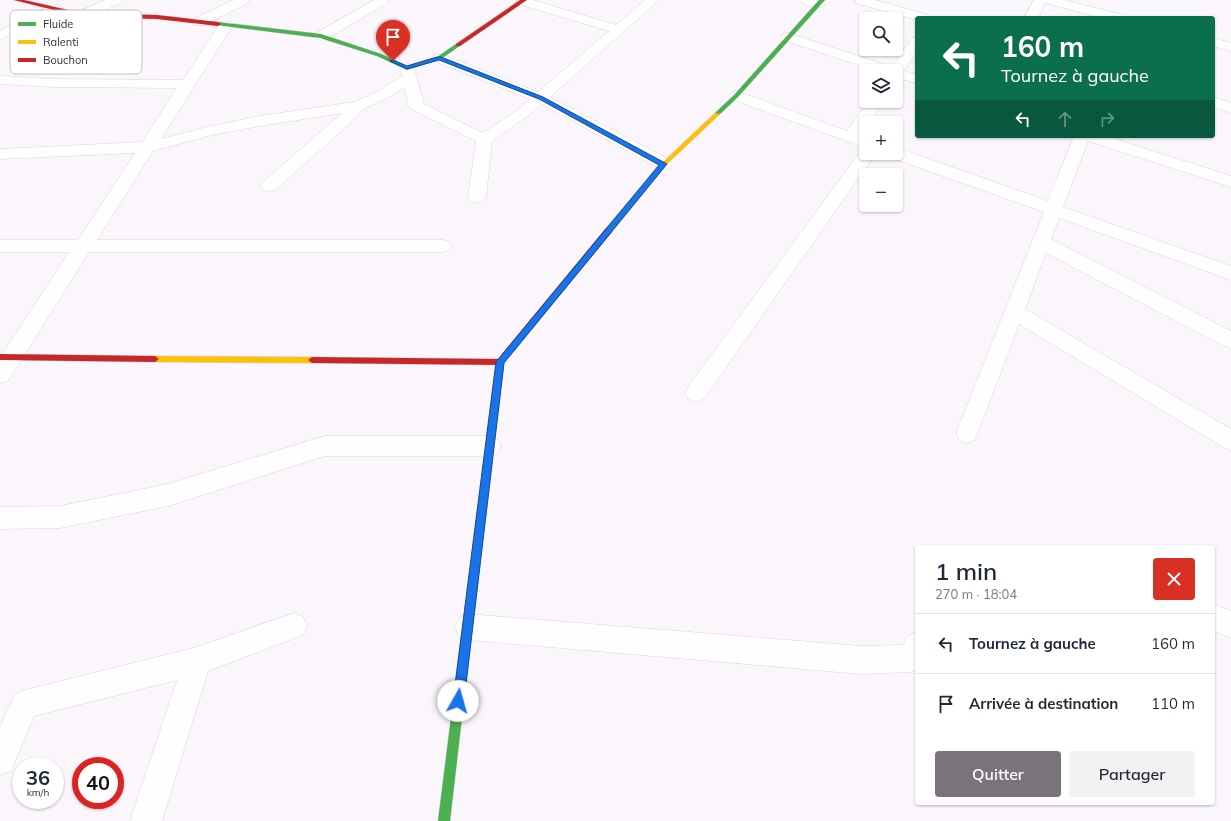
<!DOCTYPE html>
<html lang="fr">
<head>
<meta charset="utf-8">
<style>
  :root { --surface:#fff; --page:#f2f2f3; --text:#1f2937; --muted:#747a83; --line:#e0e1e3; --accent:#7b737b }
  body { margin:0; font-family:Mulish,sans-serif; background:var(--page); color:var(--text); height:100vh; display:flex; flex-direction:column; font-size:15px; white-space:nowrap }
  * { box-sizing:border-box; margin:0 }
  p { font-size:13px; color:var(--muted) }
  .icon { flex:none; width:22px; height:22px; fill:none; stroke:currentColor; stroke-width:2; stroke-linecap:round; stroke-linejoin:round }
  .map { position:relative; flex:1; overflow:hidden }
  .drawer { position:absolute; left:915px; top:545px; width:300px; height:260px; display:flex; flex-direction:column; background:var(--surface); border-radius:4px; box-shadow:0 1px 3px #0004 }
  .drawer>* { flex:none }
  .guide { position:absolute; left:915px; top:16px; width:300px; height:122px; border-radius:4px; box-shadow:0 1px 3px #0004; background:#0b6e4f; color:#fff; overflow:hidden }
  .fabs { position:absolute; left:859px; top:12px; display:grid; gap:8px }
  .fabs a { display:grid; place-items:center; width:44px; height:44px; border-radius:4px; background:var(--surface); box-shadow:0 1px 3px #0004; font-size:20px }
  .speed { position:absolute; left:12px; top:757px; display:flex; gap:8px; font-size:20px; font-weight:700; text-align:center }
  .speed>* { display:grid; place-content:center; width:52px; height:52px; border-radius:50%; background:var(--surface); box-shadow:0 1px 3px #0004; line-height:1 }
  .speed small { font-size:10px; font-weight:400 }
  .speed .limit { border:6px solid #d22; background:#fff; color:#111 }
  .pin { position:absolute; display:grid; place-items:center; width:34px; height:34px; color:#fff; margin:-41px -17px; border-radius:50% 50% 50% 0; rotate:-45deg; box-shadow:0 0 4px #0007 }
  .pin .icon { rotate:45deg }
  .me { position:absolute; width:44px; margin:-22px; rotate:7deg; stroke-linejoin:round; filter:drop-shadow(0 0 3px #0008) }
  .turn { display:flex; align-items:center; gap:14px; height:84px; padding:0 20px; font-size:18px }
  .turn .icon { width:52px; height:52px; stroke-width:2.5 }
  .turn b { display:block; font-size:28px; line-height:34px }
  .lanes { display:flex; align-items:center; height:38px; padding:0 20px; background:#0003; justify-content:center; gap:20px; direction:ltr }
  .lanes .off { opacity:.35 }
  .round { display:grid; place-items:center; flex:none; width:42px; height:42px; border-radius:4px; background:var(--page) }
  .head { display:flex; align-items:center; justify-content:space-between; height:68px; padding:0 20px }
  h1 { font-size:24px; font-weight:600; line-height:30px }
  .primary-button { display:flex; gap:8px; margin-top:auto; padding:8px 20px }
  .primary-button a { flex:1; height:46px; border-radius:4px; background:var(--accent); color:#fff; font-size:16px; font-weight:600; line-height:46px; text-align:center }
  .primary-button a+a { background:var(--page); color:var(--text) }
  ul { padding:0; list-style:none }
  li { display:flex; align-items:center; gap:12px; height:60px; padding:0 20px; border-top:1px solid var(--line) }
  li div { flex:1 }
  li b { display:block; font-size:15px }
  li em { font-style:normal }
  .map>svg:first-child { display:block }
  .lines { fill:none; stroke-linecap:round; stroke-linejoin:round }
  .street-casing { stroke:#dbd3db; stroke-width:1 }
  .fast-casing { stroke:#dbd3db; stroke-width:1 }
  .slow-casing { stroke:#dbd3db; stroke-width:1 }
  .jam-casing { stroke:#dbd3db; stroke-width:1 }
  .street { fill:#fefefe; fill-rule:evenodd }
  .fast { fill:#4caf50; fill-rule:evenodd }
  .slow { fill:#ffc107; fill-rule:evenodd }
  .jam { fill:#c62828; fill-rule:evenodd }
  .route { fill:#1a73e8; stroke:#114b97 }
  .key { fill:#fff; stroke:#c3c0c3; stroke-width:1 }
  .key-label { font-size:11px; fill:#362c36 }
</style>
</head>
<body>
<div class="map">
<svg width="1231" height="821" viewBox="0 0 1231 821">
  <rect width="100%" height="100%" fill="#fbf6fb"/>
  <g class="lines">
    <defs>
      <path id="street" d="M105 0H122L121 3 87 18H77L75 15 77 12Z
        M233 0H249L248 3 204 25H194L192 22 194 19Z
        M374 0H389L388 3 326 39 321 40 316 39 314 36 316 33Z
        M517 0H533L616 25 645 0H659L550 97 670 160 672 164 670 168 664 169 658 168 542 104 529 115 492 141 486 197 483 201 477 203 471 201 468 197 476 141 411 109 408 106 405 87 387 98 363 109 345 128 275 190 269 191 263 190 260 186 263 182 342 113 260 126 212 135 153 151 97 240H443L449 242 452 246 449 250 443 252H89L8 381 0 383V358L69 252H0V240H78L135 153 0 159V149L142 142 177 88 52 87 0 84V76L52 79 183 80 221 22H231L233 25 161 139 211 126 260 116 354 102 377 92 402 76 400 68 402 65 407 64 412 65 414 68 424 104 483 133 519 109 530 99 434 61 432 58 434 55 439 54 444 55 538 92 609 31 518 4Z
        M800 0H819L825 4 823 7C816 8 804 6 800 0Z
        M855 0H875L928 15 930 18H917V20L856 3Z
        M1034 0H1064L1124 15 1126 18H1103L1045 3 1038 18H1024Z
        M53 4 58 5 60 8 58 11 0 40V31Z
        M788 33 892 67 912 38 917 37V51L904 71 917 74V83L896 78V71H877L783 40 781 37 783 34Z
        M1213 38 1231 43V51L1213 46Z
        M736 91 847 131 868 101H884L869 123H866V127L860 135 866 138V148L731 99 728 96 731 93Z
        M1213 97 1231 103V113L1213 107Z
        M1074 136H1106L1231 176V187L1088 141 1063 207 1231 266V280L1059 218 1051 239 1231 331V348L1224 346 1046 253 1025 309 1231 429V450L1223 447 1019 324 975 440 967 443 959 440 956 433 1044 212 889 157 887 153H896V148L901 149 1048 201Z
        M866 148V153H876L704 399 696 402 688 399 685 393 688 387 862 149Z
        M325 436H490L498 439 501 446 498 453 490 456H325L168 506 60 528 0 529V507L60 506 168 484Z
        M1213 604 1231 611V638L1213 631Z
        M294 613 303 617 307 626 303 635 208 671 162 821H130L177 680 34 716 11 771 0 775V727L15 694 25 690 197 647Z
        M468 614 861 646 903 645 907 636 917 632V669L911 672 861 674 468 640 459 636 455 627 459 618Z"/>
      <path id="fast" d="M819 0H825L738 97 719 115H715V113L734 95Z
        M218 22 321 34 381 54 407 66 437 57 456 44 461 45 441 59 407 70 377 56 320 38 216 25V23Z
        M469 609 473 610 474 614 450 821H438L464 614 465 610Z"/>
      <path id="slow" d="M715 113 720 114 666 165 612 232H606V228L662 163Z
        M505 353 509 356 504 363 474 614 473 618 469 619 465 618 464 614 496 362 502 354Z
        M155 356 312 357 316 360 312 363 155 362 151 359Z"/>
      <path id="jam" d="M14 0H24L82 13 157 15 218 22 221 24 218 26 157 19 82 17Z
        M520 0H527L460 46H456V44Z
        M609 227 612 228V232L508 358H502L501 356 502 354 606 228Z
        M0 354 155 356 159 359 155 362 0 360Z
        M312 357 500 359 504 362 500 365 312 363 308 360Z"/>
    </defs>
    <!-- street casing -->
    <use href="#street" class="street-casing"/>
    <!-- fast casing -->
    <use href="#fast" class="fast-casing"/>
    <!-- slow casing -->
    <use href="#slow" class="slow-casing"/>
    <!-- jam casing -->
    <use href="#jam" class="jam-casing"/>
    <!-- street -->
    <use href="#street" class="street"/>
    <!-- fast -->
    <use href="#fast" class="fast"/>
    <!-- slow -->
    <use href="#slow" class="slow"/>
    <!-- jam -->
    <use href="#jam" class="jam"/>
  </g>
  <!-- route -->
  <path class="route" d="M437 57H441L543 97 667 164 504 363 464 701 463 705 458 707 454 705 453 701 496 362 659 165 539 99 439 60 407 69 390 61 393 60 407 66Z"/>
  <!-- legend -->
  <rect x="10" y="10" width="132" height="64" rx="6" class="key"/>
  <rect x="18" y="22" width="18" height="4" fill="#4caf50"/>
  <rect x="18" y="40" width="18" height="4" fill="#ffc107"/>
  <rect x="18" y="58" width="18" height="4" fill="#c62828"/>
  <g class="key-label">
    <text x="43" y="28">Fluide</text>
    <text x="43" y="46">Ralenti</text>
    <text x="43" y="64">Bouchon</text>
  </g>
</svg>
<div class="fabs">
<a><svg class="icon" aria-label="search" viewBox="0 0 24 24"><circle cx="10" cy="10" r="6"/><path d="M15 15l6 6"/></svg></a>
<a><svg class="icon" aria-label="layers" viewBox="0 0 24 24"><path d="M12 4l9 5-9 5-9-5zM3 14l9 5 9-5"/></svg></a>
<a>+</a>
<a>−</a>
</div>
<div class="speed"><div>36<small>km/h</small></div><div class="limit">40</div></div>
<div class="pin" style="left:393px;top:61px;background:#d93025"><svg class="icon" aria-label="arrive" viewBox="0 0 24 24"><path d="M6 21V4h12l-3 4 3 4H6"/></svg></div>
<svg class="me" style="left:458px;top:701px" viewBox="-20 -20 40 40"><circle r="19" fill="#fff"/><path d="M0-13L10 11 0 6-10 11z" fill="#1a73e8"/></svg>
<div class="guide">
<div class="turn"><svg class="icon" aria-label="left" viewBox="0 0 24 24"><path d="M17 20v-9H6M10 6l-5 5 5 5"/></svg><div><b>160 m</b>Tournez à gauche</div></div>
<div class="lanes"><svg class="icon" aria-label="left" viewBox="0 0 24 24"><path d="M17 20v-9H6M10 6l-5 5 5 5"/></svg><svg class="icon off" aria-label="ahead" viewBox="0 0 24 24"><path d="M12 20V5M6 11l6-6 6 6"/></svg><svg class="icon off" aria-label="right" viewBox="0 0 24 24"><path d="M7 20v-9h11M14 6l5 5-5 5"/></svg></div>
</div>
<section class="drawer">
<div class="head"><div><h1>1 min</h1><p>270 m · 18:04</p></div><a class="round" style="background:#d93025;color:#fff"><svg class="icon" aria-label="close" viewBox="0 0 24 24"><path d="M6 6l12 12M18 6L6 18"/></svg></a></div>
<ul>
<li><svg class="icon" aria-label="left" viewBox="0 0 24 24"><path d="M17 20v-9H6M10 6l-5 5 5 5"/></svg><div><b>Tournez à gauche</b></div><em>160 m</em></li>
<li><svg class="icon" aria-label="arrive" viewBox="0 0 24 24"><path d="M6 21V4h12l-3 4 3 4H6"/></svg><div><b>Arrivée à destination</b></div><em>110 m</em></li>
</ul>
<div class="primary-button"><a>Quitter</a><a>Partager</a></div>
</section>
</div>
</body>
</html>
